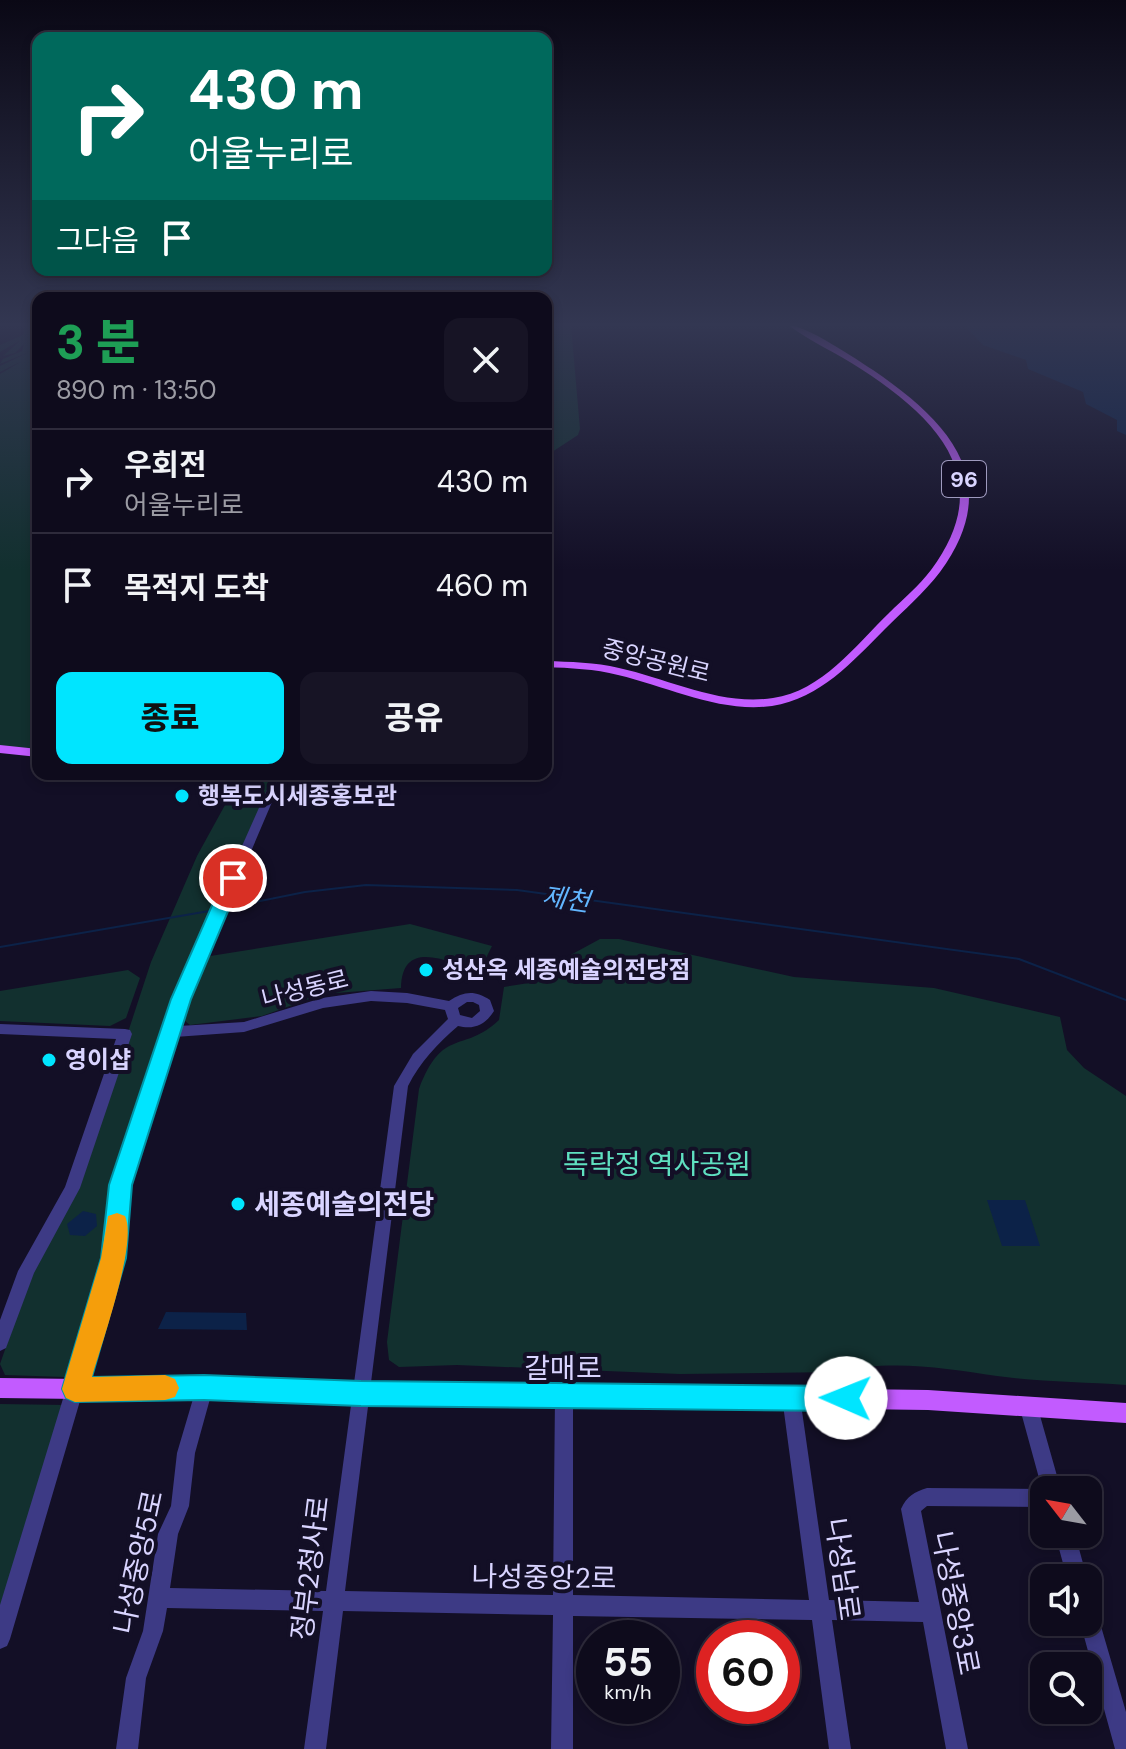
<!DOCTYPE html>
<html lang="ko">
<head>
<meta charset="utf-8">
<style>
  :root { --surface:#0e0b1c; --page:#171425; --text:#f1f3f6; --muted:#9b9ba3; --line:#2e2b3b; --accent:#00e5ff }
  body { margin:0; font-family:"DM Sans","Noto Sans KR",sans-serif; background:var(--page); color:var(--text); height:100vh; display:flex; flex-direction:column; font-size:30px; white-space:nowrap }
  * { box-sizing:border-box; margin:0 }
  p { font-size:26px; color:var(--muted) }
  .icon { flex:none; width:44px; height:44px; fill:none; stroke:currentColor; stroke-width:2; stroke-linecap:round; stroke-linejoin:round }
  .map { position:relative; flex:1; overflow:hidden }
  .side { position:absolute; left:32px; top:292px; width:520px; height:488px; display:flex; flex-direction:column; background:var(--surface); border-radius:16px; box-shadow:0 4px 12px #0003,0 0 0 2px var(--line) }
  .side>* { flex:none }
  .hud { position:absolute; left:32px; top:32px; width:520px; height:244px; border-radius:16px; box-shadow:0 4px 12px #0003,0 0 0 2px var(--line); background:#00695c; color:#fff; overflow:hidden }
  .needle { width:52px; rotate:301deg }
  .controls { position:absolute; left:1030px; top:1476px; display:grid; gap:16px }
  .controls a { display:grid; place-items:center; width:72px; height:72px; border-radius:16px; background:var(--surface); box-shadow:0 4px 12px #0003,0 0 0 2px var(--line); font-size:40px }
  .speed { position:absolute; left:576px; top:1620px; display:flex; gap:16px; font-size:40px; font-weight:700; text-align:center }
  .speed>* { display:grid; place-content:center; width:104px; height:104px; border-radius:50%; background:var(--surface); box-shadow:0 4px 12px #0003,0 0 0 2px var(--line); line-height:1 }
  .speed small { font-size:20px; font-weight:400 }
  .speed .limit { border:12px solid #d22; background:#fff; color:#111 }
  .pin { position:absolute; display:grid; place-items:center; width:68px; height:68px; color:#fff; margin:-34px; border:4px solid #fff; border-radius:50%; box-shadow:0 2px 8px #0007 }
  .me { position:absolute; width:88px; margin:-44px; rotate:271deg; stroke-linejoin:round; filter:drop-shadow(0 0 6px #0008) }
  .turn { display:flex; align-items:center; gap:28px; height:168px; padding:0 24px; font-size:36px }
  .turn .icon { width:104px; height:104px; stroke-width:2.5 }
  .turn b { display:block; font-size:56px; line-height:68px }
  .then { display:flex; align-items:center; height:76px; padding:0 24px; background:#0003; gap:16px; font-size:30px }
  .round { display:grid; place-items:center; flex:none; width:84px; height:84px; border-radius:16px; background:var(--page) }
  .summary { display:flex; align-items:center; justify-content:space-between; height:136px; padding:0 24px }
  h1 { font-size:48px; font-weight:800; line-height:60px; color:#1e9e55 }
  .button { display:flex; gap:16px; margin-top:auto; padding:16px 24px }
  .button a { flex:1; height:92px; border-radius:16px; background:var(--accent); color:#111; font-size:32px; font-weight:800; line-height:92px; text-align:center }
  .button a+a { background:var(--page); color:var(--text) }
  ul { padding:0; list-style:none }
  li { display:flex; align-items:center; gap:24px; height:104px; padding:0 24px; border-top:2px solid var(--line) }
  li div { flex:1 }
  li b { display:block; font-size:30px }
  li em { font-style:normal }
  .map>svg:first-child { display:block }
  .green { fill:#12302f }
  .water { fill:#0c2248 }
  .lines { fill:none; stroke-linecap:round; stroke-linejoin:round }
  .stream { stroke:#0c2248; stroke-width:2 }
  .minor { fill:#3d3a85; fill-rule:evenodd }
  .major { fill:#c25bff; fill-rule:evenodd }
  .route { fill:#00e5ff; stroke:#0095a6; stroke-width:2 }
  .slow { fill:#f59e0b }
  .poi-dot { fill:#00e5ff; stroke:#130f26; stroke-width:3 }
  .labels { text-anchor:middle; stroke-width:8; stroke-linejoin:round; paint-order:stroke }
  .shield { fill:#130f26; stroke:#9e99be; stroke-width:2 }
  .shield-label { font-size:22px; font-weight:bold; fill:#d9d4ff }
  .street-label { font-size:24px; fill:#d9d4ff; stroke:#130f26 }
  .poi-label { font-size:24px; font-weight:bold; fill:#d9d4ff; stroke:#130f26; text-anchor:start }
  .water-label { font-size:26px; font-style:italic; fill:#62b6ff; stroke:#130f26 }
  .near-park-label { font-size:28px; fill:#5fe0c0; stroke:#130f26 }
  .near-poi-label { font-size:28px; font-weight:bold; fill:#d9d4ff; stroke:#130f26; text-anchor:start }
  .near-street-label { font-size:28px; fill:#d9d4ff; stroke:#130f26 }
</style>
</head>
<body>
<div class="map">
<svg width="1126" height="1749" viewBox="0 0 1126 1749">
  <rect width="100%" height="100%" fill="#130f26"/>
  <!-- green -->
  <path class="green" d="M19 325H38V750L0 746V374L22 361 0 372V366L29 352 0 364 3 359 22 351 24 344 15 353 3 356 21 340 0 352V345L23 335 25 328Z
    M546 325H571L580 429 578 435 546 456Z
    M242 774H276L167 1028 110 1255 72 1370 65 1377 5 1375 0 1364 35 1264 80 1179 151 962 197 856Z
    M410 924 492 946 479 972C449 962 402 937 401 988L323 994 262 1016 190 1025 180 1017 204 957Z
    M600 939H619L794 977 934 988 1060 1017 1067 1050 1084 1068 1126 1096V1385C1083 1382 1039 1382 997 1376 945 1368 890 1359 838 1372L680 1374 457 1365 399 1367 389 1360 387 1342 419 1089C443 1026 463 1054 499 1020L504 987 529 983 553 972 565 958Z
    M128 970 140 978 126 1018 110 1026 0 1021V991Z
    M0 1404 66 1405 0 1622Z"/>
  <!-- water -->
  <path class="water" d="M964 325H1126V435L1117 431V420L1086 404 1083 392 1028 369 1026 360 983 345Z
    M987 1200H1025L1040 1246H1002Z
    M83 1211 96 1214 97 1226 85 1236 70 1235 67 1224Z
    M166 1312 246 1313 247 1330 158 1329Z"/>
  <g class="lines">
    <!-- stream -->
    <path class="stream" d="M226 908 305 892 366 885 517 890 1019 959 1126 1000
      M0 947 215 910"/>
    <!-- minor -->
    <path class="minor" d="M274 774H284L188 999 179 1026 244 1022 322 998 371 991 407 993 449 1001C464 991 475 990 490 1000L494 1011C485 1025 474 1030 458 1026 438 1043 420 1062 408 1086L345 1591 553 1595 555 1396 558 1390 564 1388 570 1390 573 1396V1595L809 1600 782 1397 785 1391 791 1389 797 1391 800 1397 829 1600 919 1602 901 1509C907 1496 914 1492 927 1488L1042 1489 1019 1405 1022 1399 1028 1397 1034 1399 1037 1405 1061 1490H1044V1507L927 1506 921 1511 968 1749H946L923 1622 832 1620 851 1749H829L812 1620 573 1616V1749H551L553 1615 343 1611 326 1749H304L323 1611 167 1608 163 1631 146 1678 138 1749H116L126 1678 143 1631 158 1534 171 1506 177 1453 198 1382 204 1380 210 1382 213 1388 195 1453 189 1506 178 1534 170 1588 326 1591 394 1086 413 1054 448 1019 445 1010 407 1003 371 1001 323 1008 244 1032 175 1037 128 1185 122 1258 10 1639 7 1646 0 1649V1605L106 1258 112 1185 162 1032 174 999ZM467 1002H473L479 1005 480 1011 472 1018 460 1015 458 1008Z
      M0 1024 125 1029 130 1030 132 1034 80 1188 34 1273 6 1348 0 1351V1320L18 1271 65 1187 116 1039 0 1034Z
      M1055 1534H1075L1087 1578H1067Z
      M1088 1606 1095 1609 1098 1616 1126 1712V1749H1115L1080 1622H1088Z"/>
    <!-- major -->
    <path class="major" d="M788 325C806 325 856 359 873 370 949 422 1006 482 940 572 924 593 904 610 885 629 852 662 821 698 772 706 719 713 669 687 618 675 595 669 570 668 546 667V661C570 662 595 662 619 668 669 679 720 706 773 698 822 691 855 646 889 613 903 599 919 586 931 570 998 480 938 419 861 369 837 353 811 342 788 325Z
      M0 745 38 749V757L0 753Z
      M0 1378 928 1390 1126 1403V1423L928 1410 0 1398Z"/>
  </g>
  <!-- sky -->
  <linearGradient id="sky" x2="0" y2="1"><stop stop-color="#0a0815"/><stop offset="0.57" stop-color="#333752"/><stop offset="1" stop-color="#333752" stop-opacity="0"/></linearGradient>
  <rect width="1126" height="570" fill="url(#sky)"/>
  <!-- route -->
  <path class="route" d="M233 872 242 878 191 999 132 1185 126 1258 92 1377 204 1375 361 1381 846 1386 855 1389 859 1398 855 1407 846 1411 361 1406 204 1400 75 1402 66 1398 62 1389 101 1258 109 1185 171 999 224 878Z"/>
  <!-- slow -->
  <path class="slow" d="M117 1213 125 1216C138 1242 101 1345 92 1377L165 1375 175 1379 179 1388 175 1397 165 1400 75 1402 66 1398 62 1389 101 1258 108 1216Z"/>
  <!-- markers -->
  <g class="poi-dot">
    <circle cx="182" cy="796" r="8"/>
    <circle cx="426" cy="970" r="8"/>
    <circle cx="49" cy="1060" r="8"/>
    <circle cx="238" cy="1204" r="8"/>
  </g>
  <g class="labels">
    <!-- shield labels -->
    <rect class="shield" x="942" y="461" width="44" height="36" rx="6"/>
    <g class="shield-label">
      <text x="964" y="487">96</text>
    </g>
    <!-- street labels -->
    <g class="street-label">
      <text transform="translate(656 661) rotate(14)" y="8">중앙공원로</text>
      <text transform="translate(305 989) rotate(-14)" y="8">나성동로</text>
    </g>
    <!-- poi labels -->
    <g class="poi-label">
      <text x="198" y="804">행복도시세종홍보관</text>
      <text x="442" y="978">성산옥 세종예술의전당점</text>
      <text x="65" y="1068">영이샵</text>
    </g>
    <!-- water labels -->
    <g class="water-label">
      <text transform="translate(566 899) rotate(8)" y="9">제천</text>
    </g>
    <!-- near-park labels -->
    <g class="near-park-label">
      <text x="657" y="1174">독락정 역사공원</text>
    </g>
    <!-- near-poi labels -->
    <g class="near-poi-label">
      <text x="254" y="1214">세종예술의전당</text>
    </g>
    <!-- near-street labels -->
    <g class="near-street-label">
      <text x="563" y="1378">갈매로</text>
      <text transform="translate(138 1562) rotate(-78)" y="10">나성중앙5로</text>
      <text transform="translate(310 1568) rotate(-83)" y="10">정부2청사로</text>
      <text transform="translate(843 1569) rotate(82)" y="10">나성남로</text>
      <text transform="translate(544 1577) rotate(1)" y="10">나성중앙2로</text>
      <text transform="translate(956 1603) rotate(79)" y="10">나성중앙3로</text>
    </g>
  </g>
</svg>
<div class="controls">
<a><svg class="needle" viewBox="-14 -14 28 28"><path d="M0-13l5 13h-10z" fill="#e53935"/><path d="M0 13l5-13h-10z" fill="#9b9ba3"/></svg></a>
<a><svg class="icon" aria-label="sound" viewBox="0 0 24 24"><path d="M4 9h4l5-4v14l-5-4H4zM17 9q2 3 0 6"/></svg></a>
<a><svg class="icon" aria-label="search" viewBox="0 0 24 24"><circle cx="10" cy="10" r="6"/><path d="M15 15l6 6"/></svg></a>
</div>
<div class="speed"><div>55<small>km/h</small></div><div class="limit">60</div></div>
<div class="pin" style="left:233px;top:878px;background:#d93025"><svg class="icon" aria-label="arrive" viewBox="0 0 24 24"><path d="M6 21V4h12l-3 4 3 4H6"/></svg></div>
<svg class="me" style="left:846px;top:1398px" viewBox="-20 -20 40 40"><circle r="19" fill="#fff"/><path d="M0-13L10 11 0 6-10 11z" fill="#00e5ff"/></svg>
<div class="hud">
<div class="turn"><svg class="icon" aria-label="right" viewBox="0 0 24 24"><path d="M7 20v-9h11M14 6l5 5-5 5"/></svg><div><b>430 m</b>어울누리로</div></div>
<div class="then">그다음<svg class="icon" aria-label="arrive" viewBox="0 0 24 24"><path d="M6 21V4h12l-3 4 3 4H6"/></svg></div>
</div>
<section class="side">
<div class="summary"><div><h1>3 분</h1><p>890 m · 13:50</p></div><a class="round"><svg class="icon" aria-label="close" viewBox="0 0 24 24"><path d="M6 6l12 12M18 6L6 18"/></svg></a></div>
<ul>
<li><svg class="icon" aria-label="right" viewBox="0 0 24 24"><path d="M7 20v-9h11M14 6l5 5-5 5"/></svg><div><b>우회전</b><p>어울누리로</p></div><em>430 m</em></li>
<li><svg class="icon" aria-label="arrive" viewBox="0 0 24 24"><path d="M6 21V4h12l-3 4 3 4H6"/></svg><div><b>목적지 도착</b></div><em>460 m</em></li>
</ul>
<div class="button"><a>종료</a><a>공유</a></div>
</section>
</div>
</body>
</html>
